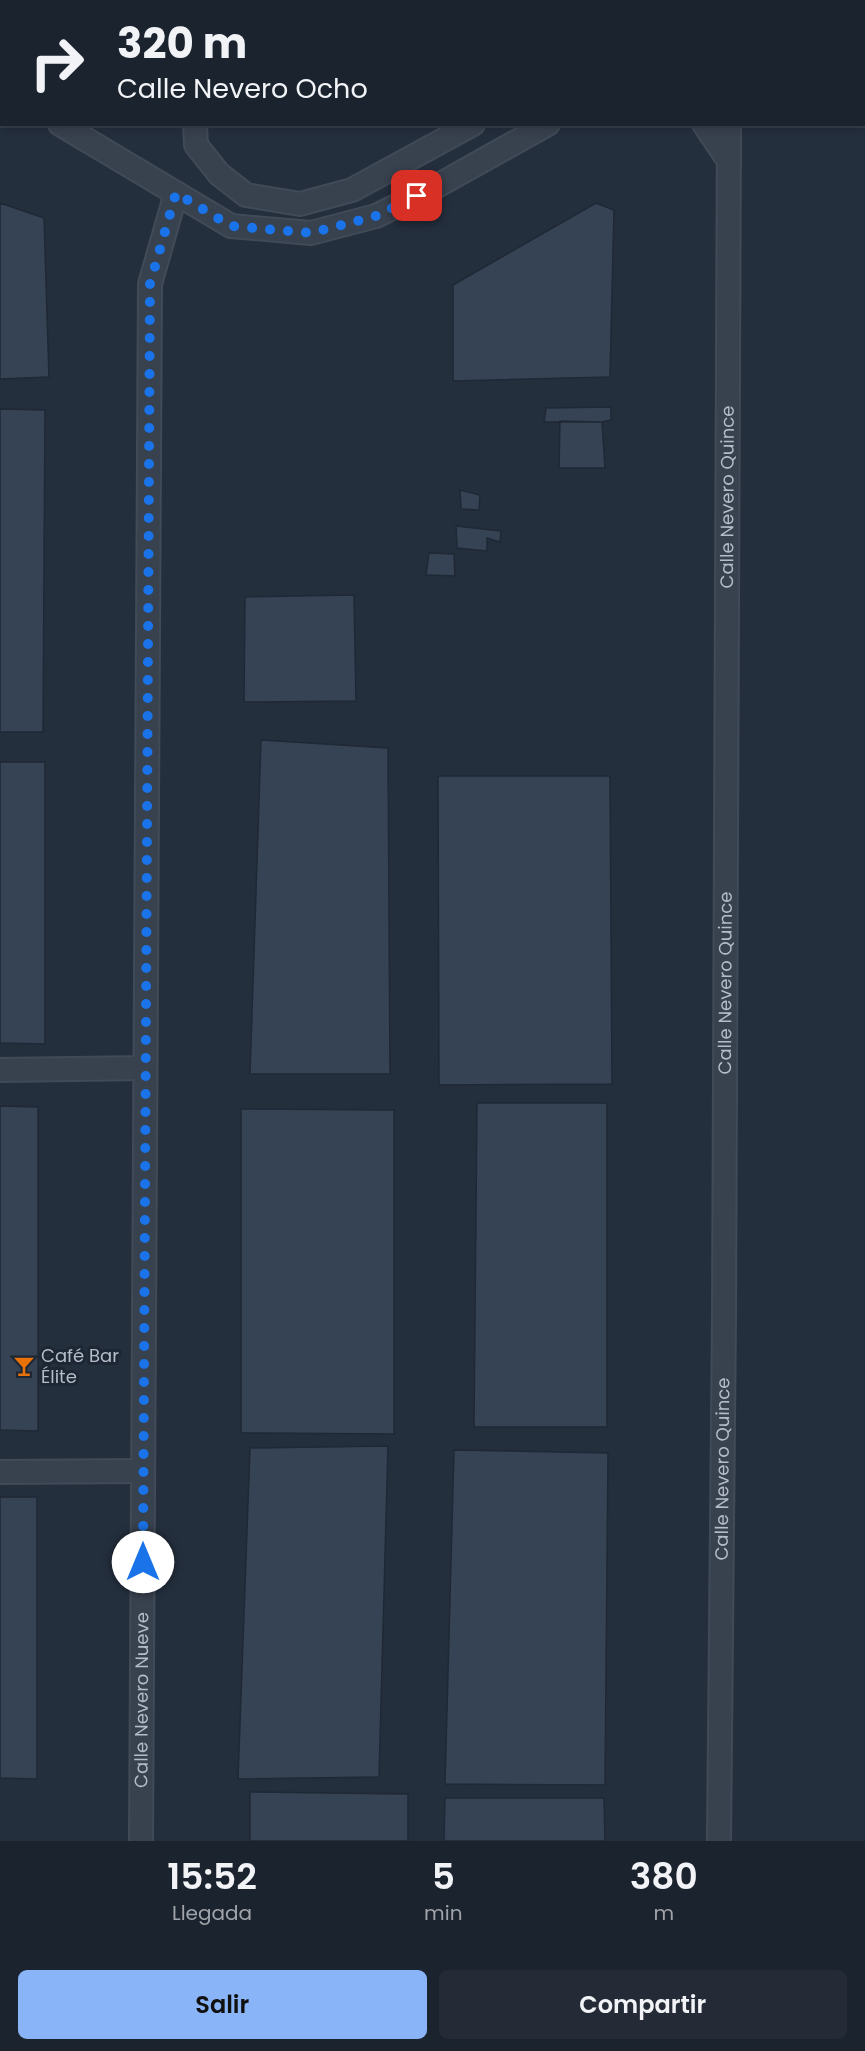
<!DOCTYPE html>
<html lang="es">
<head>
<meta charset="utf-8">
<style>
  :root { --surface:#1b232e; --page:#242b36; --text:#f1f3f6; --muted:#a0a4aa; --line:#39404a; --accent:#8ab4f8 }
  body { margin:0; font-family:Poppins,sans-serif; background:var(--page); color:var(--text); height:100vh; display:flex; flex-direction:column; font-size:22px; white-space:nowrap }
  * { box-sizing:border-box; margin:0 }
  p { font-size:20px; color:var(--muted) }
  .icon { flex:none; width:33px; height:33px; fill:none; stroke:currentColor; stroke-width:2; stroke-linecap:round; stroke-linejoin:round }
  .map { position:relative; height:1841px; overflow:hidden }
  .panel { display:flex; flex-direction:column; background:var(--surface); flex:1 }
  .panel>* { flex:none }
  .guide { position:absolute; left:0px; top:0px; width:866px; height:126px; box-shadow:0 3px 9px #0003,0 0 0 2px var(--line); background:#1b232e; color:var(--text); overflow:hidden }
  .pin { position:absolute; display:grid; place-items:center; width:51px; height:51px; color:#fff; margin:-26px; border-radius:12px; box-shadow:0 3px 9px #0006 }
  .me { position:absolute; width:66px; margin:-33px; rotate:0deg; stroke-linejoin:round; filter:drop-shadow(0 0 4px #0008) }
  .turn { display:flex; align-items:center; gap:21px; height:126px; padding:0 18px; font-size:27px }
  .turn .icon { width:78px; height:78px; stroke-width:2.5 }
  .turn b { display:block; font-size:42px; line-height:51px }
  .eta { display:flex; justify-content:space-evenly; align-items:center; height:102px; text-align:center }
  .eta b { font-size:36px; font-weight:600; line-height:42px }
  .cta { display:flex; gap:12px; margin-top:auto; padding:12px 18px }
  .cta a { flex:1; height:69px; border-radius:9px; background:var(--accent); color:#111; font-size:24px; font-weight:600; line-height:69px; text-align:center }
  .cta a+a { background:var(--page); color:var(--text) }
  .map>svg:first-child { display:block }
  .building { fill:#364354; stroke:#1f2835; stroke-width:1.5 }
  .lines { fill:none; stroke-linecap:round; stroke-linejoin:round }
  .minor-casing { stroke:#414a57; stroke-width:26 }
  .secondary-casing { stroke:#414a57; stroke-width:36 }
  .minor { stroke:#38414e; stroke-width:22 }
  .secondary { stroke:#465061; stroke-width:33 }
  .route { stroke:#1a73e8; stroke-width:10; stroke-dasharray:0 18 }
  .labels { text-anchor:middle; stroke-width:6; stroke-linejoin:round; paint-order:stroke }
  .street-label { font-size:18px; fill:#b4bcc9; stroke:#1d2633 }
  .poi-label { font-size:18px; fill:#b4bcc9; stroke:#1d2633; text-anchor:start }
</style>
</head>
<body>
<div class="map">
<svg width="865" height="1841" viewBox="0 0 865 1841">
  <rect width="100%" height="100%" fill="#242f3e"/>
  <!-- building -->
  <path class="building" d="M0 203 44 218 49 377 0 379Z
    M596 203 614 210 610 377 453 381V285Z
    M611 407V420L602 422H544L546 408Z
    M0 409 45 410 43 732H0Z
    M560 421 602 422 605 468H559Z
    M460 490 480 495 479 510 461 509Z
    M456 526 501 531 500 542 487 538V551L457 548Z
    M429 553 454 554 455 576 426 575Z
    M354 595 356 701 244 702 245 597Z
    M261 740 388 748 390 1074H250Z
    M0 762H45V1044L0 1043Z
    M438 776H610L612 1084 439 1085Z
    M477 1103H607V1427H474Z
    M0 1106 38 1107V1431L0 1430Z
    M241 1109 394 1110V1434L241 1433Z
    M388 1446 379 1777 238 1779 250 1448Z
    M454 1450 608 1453 605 1785 445 1784Z
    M0 1497H37V1779L0 1778Z
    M250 1792 408 1794V1841H250Z
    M445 1798H604L605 1841H444Z"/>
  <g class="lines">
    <defs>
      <g id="minor">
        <path d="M15 2 16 0"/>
        <path d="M668 2 669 0"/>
        <path d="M729 2V0"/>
        <path d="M0 15 2 14"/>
        <path d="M60 124 231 226 311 233 376 216 437 186 548 124"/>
        <path d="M195 124 196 145 219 174 246 195 300 204 352 190 473 124"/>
        <path d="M704 124 729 161"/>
        <path d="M0 1070 145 1068"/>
        <path d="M0 1472 143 1471"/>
        <path id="s1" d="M141 1841 150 284 176 193"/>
        <path id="s2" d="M719 1841 724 1317 729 124"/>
      </g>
      <path id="secondary" d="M143 2 147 0
        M306 2 309 0
        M0 39H2
        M0 98H2"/>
    </defs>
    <!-- minor casing -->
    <use href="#minor" class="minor-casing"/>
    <!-- secondary casing -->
    <use href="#secondary" class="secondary-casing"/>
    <!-- minor -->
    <use href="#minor" class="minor"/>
    <!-- secondary -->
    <use href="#secondary" class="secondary"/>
  </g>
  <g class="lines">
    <!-- route -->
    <path class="route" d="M143 1562 150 284 176 193 231 226 311 233 376 216 417 196"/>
  </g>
  <!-- icons -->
  <defs>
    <symbol id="bar-bare" viewBox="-9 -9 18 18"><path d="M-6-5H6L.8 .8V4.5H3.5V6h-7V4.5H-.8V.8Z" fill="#e8710a" stroke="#1d2633" stroke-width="2.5" paint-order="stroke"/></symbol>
  </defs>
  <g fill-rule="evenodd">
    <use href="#bar-bare" x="9" y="1351" width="30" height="30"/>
  </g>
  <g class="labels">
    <!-- street labels -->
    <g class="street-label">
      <text dy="6" stroke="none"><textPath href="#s2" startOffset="1344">Calle Nevero Quince</textPath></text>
      <text dy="6" stroke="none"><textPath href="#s2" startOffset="858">Calle Nevero Quince</textPath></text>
      <text dy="6" stroke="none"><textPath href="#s2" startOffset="372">Calle Nevero Quince</textPath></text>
      <text dy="6" stroke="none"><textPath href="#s1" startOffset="141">Calle Nevero Nueve</textPath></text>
    </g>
    <!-- poi labels -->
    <g class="poi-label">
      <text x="41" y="1362">Café Bar<tspan x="41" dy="21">Élite</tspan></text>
    </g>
  </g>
</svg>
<div class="pin" style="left:417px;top:196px;background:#d93025"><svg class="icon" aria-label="arrive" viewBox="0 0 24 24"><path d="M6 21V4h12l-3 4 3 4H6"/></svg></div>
<svg class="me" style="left:143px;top:1562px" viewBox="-20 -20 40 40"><circle r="19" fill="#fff"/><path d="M0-13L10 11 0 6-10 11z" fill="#1a73e8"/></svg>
<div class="guide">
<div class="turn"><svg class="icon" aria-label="right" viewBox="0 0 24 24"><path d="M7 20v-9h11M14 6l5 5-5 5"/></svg><div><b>320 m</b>Calle Nevero Ocho</div></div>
</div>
</div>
<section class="panel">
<div class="eta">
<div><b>15:52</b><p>Llegada</p></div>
<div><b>5</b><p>min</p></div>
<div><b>380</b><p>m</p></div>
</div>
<div class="cta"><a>Salir</a><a>Compartir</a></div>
</section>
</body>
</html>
